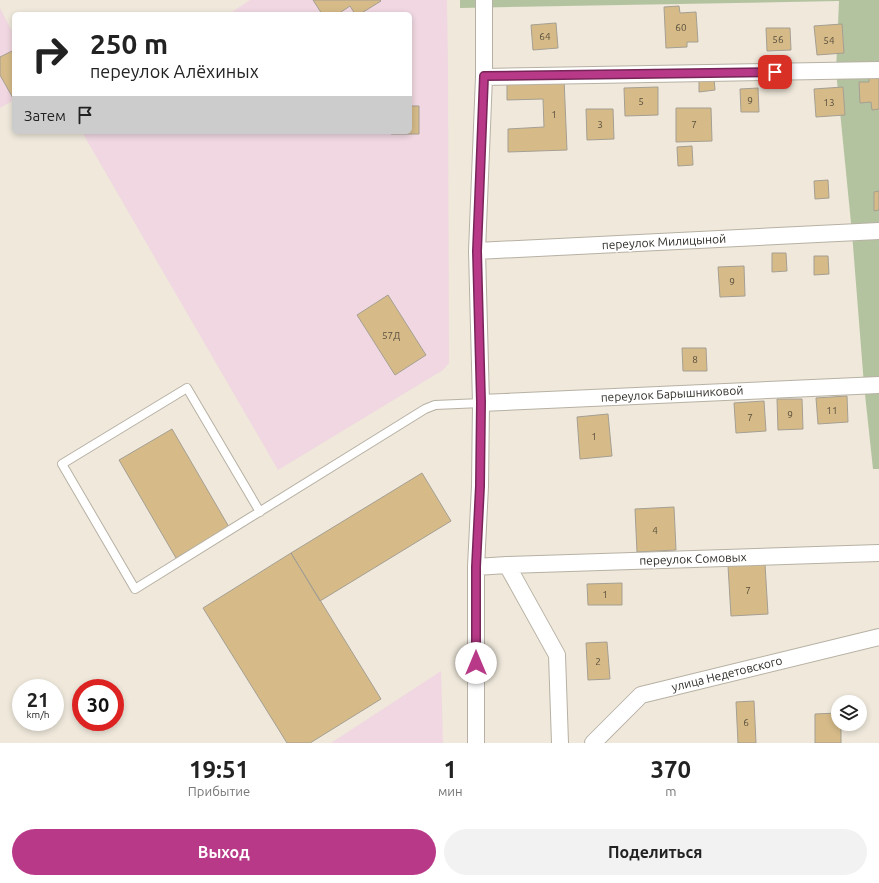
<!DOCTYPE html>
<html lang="ru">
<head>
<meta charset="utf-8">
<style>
  :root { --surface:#fff; --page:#f2f2f2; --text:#222; --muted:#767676; --accent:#b73987 }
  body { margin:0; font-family:Ubuntu,sans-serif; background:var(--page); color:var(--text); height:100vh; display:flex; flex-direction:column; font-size:15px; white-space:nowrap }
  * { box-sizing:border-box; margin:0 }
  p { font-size:13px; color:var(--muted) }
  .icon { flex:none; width:22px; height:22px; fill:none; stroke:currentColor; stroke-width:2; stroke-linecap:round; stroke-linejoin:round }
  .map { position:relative; height:743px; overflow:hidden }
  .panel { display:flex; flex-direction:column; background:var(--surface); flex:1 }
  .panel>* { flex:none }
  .banner { position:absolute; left:12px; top:12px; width:400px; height:122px; border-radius:6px; box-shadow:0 2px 6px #0003; background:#fff; color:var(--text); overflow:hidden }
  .tools { position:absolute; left:831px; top:695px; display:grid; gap:8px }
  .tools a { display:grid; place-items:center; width:36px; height:36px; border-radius:50%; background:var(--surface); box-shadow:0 2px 6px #0003; font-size:20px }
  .speed { position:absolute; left:12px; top:679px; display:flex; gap:8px; font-size:20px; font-weight:700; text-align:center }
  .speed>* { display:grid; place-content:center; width:52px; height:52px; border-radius:50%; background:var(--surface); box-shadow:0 2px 6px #0003; line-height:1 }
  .speed small { font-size:10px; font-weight:400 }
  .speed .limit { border:6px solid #d22; background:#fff; color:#111 }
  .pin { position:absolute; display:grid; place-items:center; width:34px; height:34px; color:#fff; margin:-17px; border-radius:8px; box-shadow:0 2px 6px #0006 }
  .me { position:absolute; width:44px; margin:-22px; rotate:0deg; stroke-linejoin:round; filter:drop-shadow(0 0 3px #0008) }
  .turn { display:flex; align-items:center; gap:14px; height:84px; padding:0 12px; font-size:18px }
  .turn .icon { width:52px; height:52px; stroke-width:2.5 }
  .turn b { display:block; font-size:28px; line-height:34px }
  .then { display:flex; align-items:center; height:38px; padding:0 12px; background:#0003; gap:8px; font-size:15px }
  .eta { display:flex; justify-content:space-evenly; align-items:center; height:68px; text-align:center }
  .eta b { font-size:24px; font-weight:700; line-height:28px }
  .button { display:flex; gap:8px; margin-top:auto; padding:8px 12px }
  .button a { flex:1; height:46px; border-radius:24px; background:var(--accent); color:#fff; font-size:16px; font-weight:700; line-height:46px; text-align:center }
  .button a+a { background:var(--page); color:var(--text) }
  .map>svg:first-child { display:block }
  .industrial { fill:#f0d7e1 }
  .green { fill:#b4c39f }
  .building { fill:#d6bb88; stroke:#a59f92 }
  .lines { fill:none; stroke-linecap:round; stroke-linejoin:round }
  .service-casing { stroke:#b7b1a4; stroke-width:10 }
  .minor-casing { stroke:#b7b1a4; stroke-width:18 }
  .service { stroke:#fff; stroke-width:8 }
  .minor { stroke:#fff; stroke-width:16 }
  .route-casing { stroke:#772558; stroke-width:10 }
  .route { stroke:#b73987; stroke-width:7 }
  .labels { text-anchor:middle; stroke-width:3.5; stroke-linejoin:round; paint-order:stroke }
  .number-label { font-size:10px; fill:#584f3e }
  .street-label { font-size:12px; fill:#2e2b26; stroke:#fff }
</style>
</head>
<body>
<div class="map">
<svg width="879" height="743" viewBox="0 0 879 743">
  <rect width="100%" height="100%" fill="#efe8db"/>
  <!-- industrial -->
  <path class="industrial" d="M250 0H447L448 71 449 363 443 370 278 470 82 132H410V14H229Z
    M0 8 14 35V100L0 108Z
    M441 671 443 743H331Z"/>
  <!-- green -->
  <path class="green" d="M460 0H879V469H873L864 385 852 233 836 71 839 1 460 8Z"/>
  <!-- building -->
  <path class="building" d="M313 0H380L381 1 360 14H355L350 6 338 14H322Z
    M679 6 680 13 696 12 698 42H687V47L666 48 664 7Z
    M556 23 558 48 533 50 531 25Z
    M842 24 844 53 817 55 814 26Z
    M766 28H790L791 50 767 51Z
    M14 50V100L0 75V57Z
    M879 76V109L872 110 871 102 860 103 859 82H869V77Z
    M714 78 715 90 699 92V80Z
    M564 79 567 150 508 152V129L544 127 543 99 507 100V81Z
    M658 87V115L625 116 624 88Z
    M843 87 845 115 816 117 814 89Z
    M758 88 759 112H741L740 89Z
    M410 106H419V134H391V132H410Z
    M676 108H711L712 141 676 142Z
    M586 109H613L614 139 587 140Z
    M692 146 693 165 678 166 677 147Z
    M828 180 829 198 815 199 814 181Z
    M879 191V210L874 211V192Z
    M772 253H786L787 271 772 272Z
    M814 256H828L829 274 814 275Z
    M744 266 745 296 720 297 718 267Z
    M388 295 426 355 395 375 357 315Z
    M682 348H706L707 371H683Z
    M847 396 848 422 818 424 816 398Z
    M777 399H802L803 429 778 430Z
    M764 401 766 431 736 433 734 403Z
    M608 414 612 456 580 459 577 417Z
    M172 429 229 527 176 558 119 460Z
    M422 473 451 521 320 601 291 553Z
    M674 507 676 550 637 552 635 509Z
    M291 553 381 699 310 743H287L203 608Z
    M765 564 768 614 731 616 728 566Z
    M622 583V605H588L587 584Z
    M607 642 610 679 588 680 586 643Z
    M754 701 756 743H738L736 702Z
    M838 713V724H841V743H815V714Z"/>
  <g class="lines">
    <defs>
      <path id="service" d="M260 512 187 388 62 464 135 589 425 409 435 405 481 403"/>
      <path id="minor" d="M484 77 879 70
        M477 251 879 231
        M481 403 879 385
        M507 565 879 553
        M476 567 507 565 557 655 560 743
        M476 743V567L480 486 481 403 477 251 484 77V0
        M593 743 641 695 879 637"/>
    </defs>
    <!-- service casing -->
    <use href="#service" class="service-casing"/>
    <!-- minor casing -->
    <use href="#minor" class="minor-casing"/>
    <!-- service -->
    <use href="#service" class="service"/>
    <!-- minor -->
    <use href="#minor" class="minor"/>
  </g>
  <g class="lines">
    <defs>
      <path id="route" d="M476 663V567L480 486 481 402 477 251 484 76 775 72"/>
    </defs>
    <!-- route casing -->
    <use href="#route" class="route-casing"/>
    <!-- route -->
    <use href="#route" class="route"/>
  </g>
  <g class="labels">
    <!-- number labels -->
    <g class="number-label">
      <text x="681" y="31">60</text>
      <text x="545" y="40">64</text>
      <text x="778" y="43">56</text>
      <text x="829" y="44">54</text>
      <text x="750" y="104">9</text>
      <text x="641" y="105">5</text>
      <text x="829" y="106">13</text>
      <text x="554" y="118">1</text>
      <text x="600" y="128">3</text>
      <text x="694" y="128">7</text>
      <text x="732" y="285">9</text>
      <text x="391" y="339">57Д</text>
      <text x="695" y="363">8</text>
      <text x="832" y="414">11</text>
      <text x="790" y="418">9</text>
      <text x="750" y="421">7</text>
      <text x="594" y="440">1</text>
      <text x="655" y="534">4</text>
      <text x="748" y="594">7</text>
      <text x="605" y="598">1</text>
      <text x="598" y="665">2</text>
      <text x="746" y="726">6</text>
    </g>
    <!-- street labels -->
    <g class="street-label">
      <text transform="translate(664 242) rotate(-3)" y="4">переулок Милицыной</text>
      <text transform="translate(672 394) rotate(-3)" y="4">переулок Барышниковой</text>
      <text transform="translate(693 559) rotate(-2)" y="4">переулок Сомовых</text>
      <text transform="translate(727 674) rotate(-14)" y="4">улица Недетовского</text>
    </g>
  </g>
</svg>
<div class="tools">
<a><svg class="icon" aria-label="layers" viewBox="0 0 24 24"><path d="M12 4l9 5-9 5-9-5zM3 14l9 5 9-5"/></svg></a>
</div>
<div class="speed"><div>21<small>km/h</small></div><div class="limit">30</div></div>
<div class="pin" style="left:775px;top:72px;background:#d93025"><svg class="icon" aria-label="arrive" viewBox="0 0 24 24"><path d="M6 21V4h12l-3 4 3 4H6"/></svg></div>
<svg class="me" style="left:476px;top:663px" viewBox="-20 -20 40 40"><circle r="19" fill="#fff"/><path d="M0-13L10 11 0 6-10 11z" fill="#b73987"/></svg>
<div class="banner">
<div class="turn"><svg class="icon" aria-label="right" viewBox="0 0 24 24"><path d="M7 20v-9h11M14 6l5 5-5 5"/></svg><div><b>250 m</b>переулок Алёхиных</div></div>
<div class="then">Затем<svg class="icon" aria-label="arrive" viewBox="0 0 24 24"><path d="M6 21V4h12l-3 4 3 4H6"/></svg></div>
</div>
</div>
<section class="panel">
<div class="eta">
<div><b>19:51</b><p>Прибытие</p></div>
<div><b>1</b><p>мин</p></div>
<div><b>370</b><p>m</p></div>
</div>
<div class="button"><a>Выход</a><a>Поделиться</a></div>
</section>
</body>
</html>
